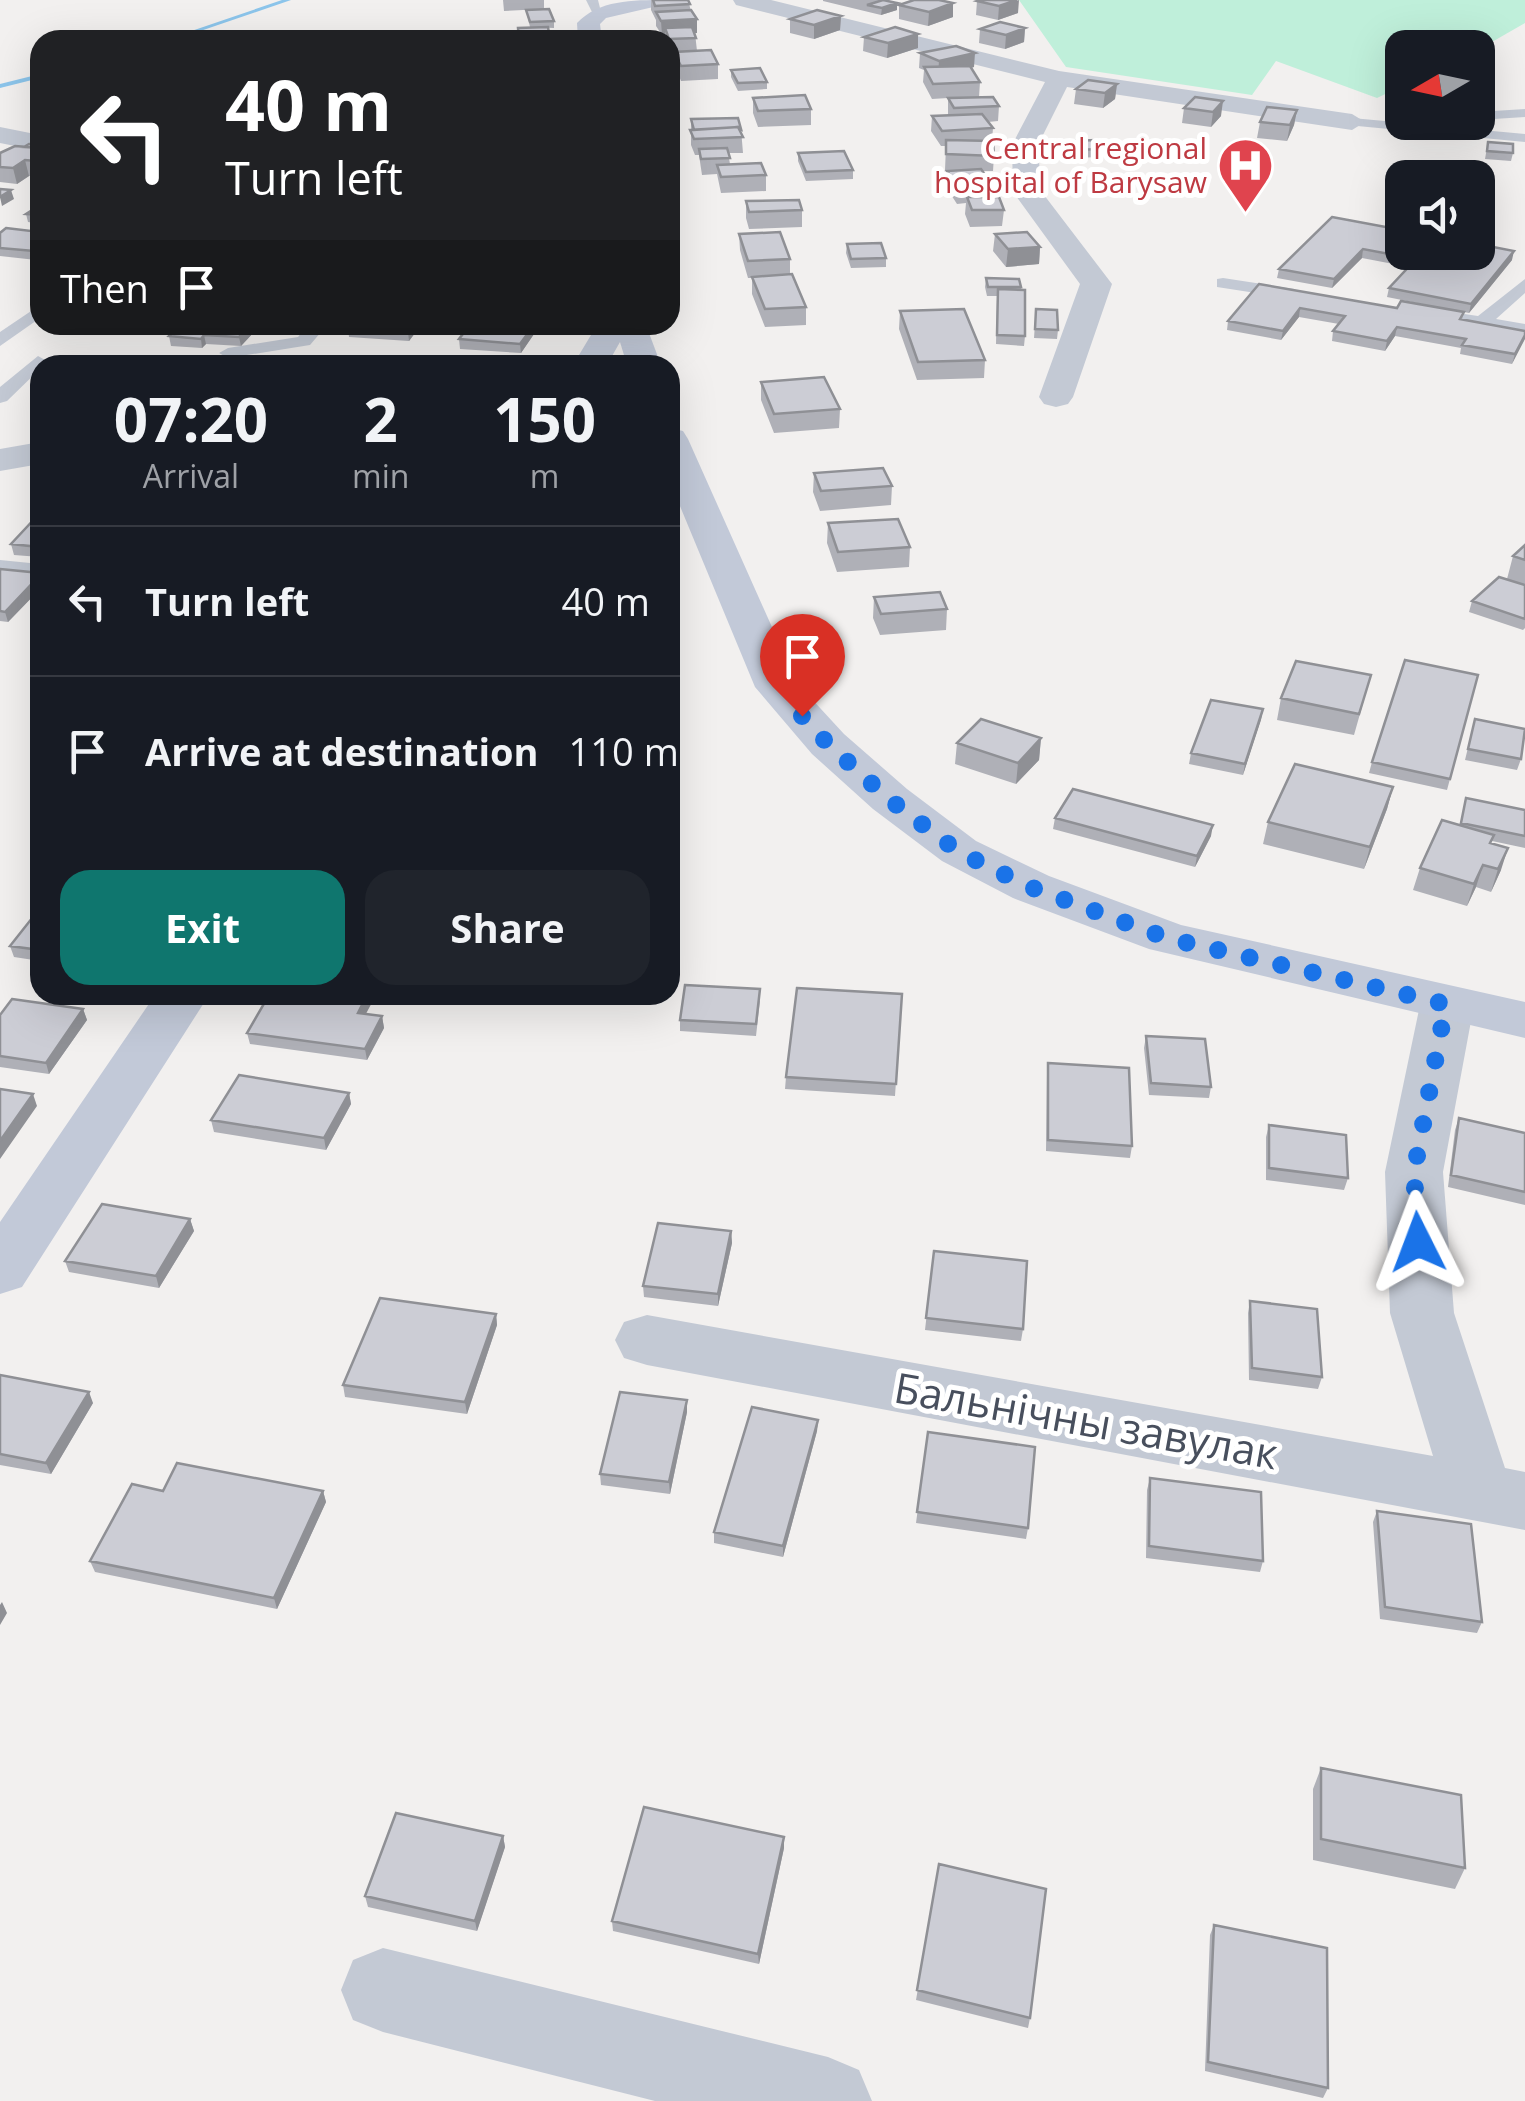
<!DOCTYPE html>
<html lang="en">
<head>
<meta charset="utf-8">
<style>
  :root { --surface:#171b24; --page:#20242c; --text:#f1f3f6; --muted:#9ea1a6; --line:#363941; --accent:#0f766e }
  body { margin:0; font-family:"Open Sans",sans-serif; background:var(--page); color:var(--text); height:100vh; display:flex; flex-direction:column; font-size:38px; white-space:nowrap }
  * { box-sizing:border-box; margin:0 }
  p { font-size:32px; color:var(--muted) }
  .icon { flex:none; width:55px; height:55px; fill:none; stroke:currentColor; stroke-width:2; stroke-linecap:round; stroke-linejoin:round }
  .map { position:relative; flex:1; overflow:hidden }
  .drawer { position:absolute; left:30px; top:355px; width:650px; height:650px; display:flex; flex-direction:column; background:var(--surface); border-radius:30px; box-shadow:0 10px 40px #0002 }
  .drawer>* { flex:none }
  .top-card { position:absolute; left:30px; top:30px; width:650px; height:305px; border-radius:30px; box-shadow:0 10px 40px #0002; background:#202124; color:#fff; overflow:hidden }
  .needle { width:65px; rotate:261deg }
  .buttons { position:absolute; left:1385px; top:30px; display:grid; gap:20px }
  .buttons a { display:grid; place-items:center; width:110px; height:110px; border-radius:20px; background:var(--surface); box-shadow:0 10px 40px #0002; font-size:50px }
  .pin { position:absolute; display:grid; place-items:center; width:85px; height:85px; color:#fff; margin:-102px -42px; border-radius:50% 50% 50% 0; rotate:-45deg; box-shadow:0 0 10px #0007 }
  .pin .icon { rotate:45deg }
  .me { position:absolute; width:110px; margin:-55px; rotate:357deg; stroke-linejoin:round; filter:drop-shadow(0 0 8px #0008) }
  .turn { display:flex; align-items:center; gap:35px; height:210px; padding:0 30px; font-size:45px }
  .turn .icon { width:130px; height:130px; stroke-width:2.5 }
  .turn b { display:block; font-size:70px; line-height:85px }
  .then { display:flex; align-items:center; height:95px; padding:0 30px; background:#0003; gap:20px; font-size:38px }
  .eta { display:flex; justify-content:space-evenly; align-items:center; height:170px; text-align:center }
  .eta b { font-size:60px; font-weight:700; line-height:70px }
  .button { display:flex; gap:20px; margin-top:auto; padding:20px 30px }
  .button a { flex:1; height:115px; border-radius:30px; background:var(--accent); color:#fff; font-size:40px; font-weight:700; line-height:115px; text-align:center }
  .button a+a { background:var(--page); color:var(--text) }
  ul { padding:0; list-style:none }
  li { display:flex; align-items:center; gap:30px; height:150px; padding:0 30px; border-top:2px solid var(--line) }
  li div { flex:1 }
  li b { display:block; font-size:38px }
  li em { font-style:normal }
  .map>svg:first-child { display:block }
  .green { fill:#bfefda }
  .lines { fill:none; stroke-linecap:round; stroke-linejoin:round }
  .stream { fill:#8cc5eb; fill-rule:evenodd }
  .lane { fill:#c3c9d4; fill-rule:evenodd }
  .street { fill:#c3c9d4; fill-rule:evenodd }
  .secondary { fill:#c2c9d8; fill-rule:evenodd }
  .wall { fill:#afb0b7 }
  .shaded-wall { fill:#8f9095 }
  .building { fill:#cccdd5; stroke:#8f9095; stroke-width:2.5 }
  .route { stroke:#1a73e8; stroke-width:18; stroke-dasharray:0 32.4 }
  .labels { text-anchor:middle; stroke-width:10; stroke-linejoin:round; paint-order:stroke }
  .far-health-label { font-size:30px; fill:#be3a42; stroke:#fff; text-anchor:end }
  .near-street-label { font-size:42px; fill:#484f5d; stroke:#fff }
</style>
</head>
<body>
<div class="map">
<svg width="1525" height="2101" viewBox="0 0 1525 2101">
  <rect width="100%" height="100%" fill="#f2f0ef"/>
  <!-- green -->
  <path class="green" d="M1019 0H1525V23L1478 50 1402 48V86L1377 98 1276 61 1252 95 1066 67Z"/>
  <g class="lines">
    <!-- stream -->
    <path class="stream" d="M282 0H291L174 40H165Z
      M40 74V78L0 88V84Z"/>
    <!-- lane -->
    <path class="lane" d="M586 0H598L602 16H594Z
      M1525 109V117L1478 120V112Z
      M1352 118 1525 134V142L1347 125 1345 122Z
      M1223 278 1294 289 1303 294 1294 299 1217 287V279Z
      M1525 279V293L1496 319 1525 324V334L1423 318 1414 313 1423 308 1478 316Z
      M40 305V318L0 346V332Z
      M308 325H327L310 345 228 358 219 353 228 348 298 337Z
      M38 356 47 361 44 365 7 401 0 403V387Z
      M0 560 40 564V578L0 574Z"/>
    <!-- street -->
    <path class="street" d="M733 0H771L1059 71 1352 114 1365 122 1352 130 1067 87 1038 145 1041 191 1112 284 1073 397 1068 404 1056 407 1044 404 1039 397 1080 284 1013 192 1012 145 1045 82 736 5Z
      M0 127 40 135V151L0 143Z
      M40 442V464L0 471V449Z
      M1447 988 1466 993 1474 1005 1443 1172 1454 1313 1505 1468 1525 1472V1530L647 1365 624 1358 615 1340 624 1322 647 1315 1433 1456 1390 1313 1385 1172 1420 1005 1428 993Z
      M383 1948 828 2057 859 2070 872 2101H655L383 2032 353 2020 341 1990 353 1960Z"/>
    <!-- secondary -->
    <path class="secondary" d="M665 0 662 5 606 18 600 24 602 40H578L577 23C599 0 632 0 665 0Z
      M597 325H646L661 365H627L620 342 607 365H573Z
      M670 428 683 431 688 439 797 683 844 734 907 789 976 841 1049 876 1181 925 1525 1002V1038L1149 949 1013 898 942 861 873 809 812 754 755 687 670 482Z
      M155 995H209L22 1287 0 1294V1222Z"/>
  </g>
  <!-- wall -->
  <path class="wall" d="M503 0H544V9L554 21V28L530 27 526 10 543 9 504 11Z
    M651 0H688L697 33H695L697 51 718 64V79L681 81 675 66 674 53 670 54V40H665V35H662L656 26V20L651 10Z
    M823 0H883L897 3V10L881 15 823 1Z
    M980 0 1018 13 998 20 976 15 977 1Z
    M899 5 953 17 928 26 899 19Z
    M841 16 840 30 814 39 790 33V19Z
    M1025 28 1024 42 1005 49 979 43 980 29Z
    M918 34V48L887 58 863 51 864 37Z
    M920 53 974 67 971 68 980 82 979 97 999 106 998 121 988 122 993 128 992 141 994 156 993 171H983L993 186 992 197 1004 210 1002 226 970 227 965 214 966 203 957 204 946 187 947 171 950 170H945L946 146H941L931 131 932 116 948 115V98L932 99 923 82 924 70 919 68Z
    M731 70 767 82V89L738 91 731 77Z
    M1117 84 1115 99 1103 108 1074 104 1076 89Z
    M1195 97 1221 116 1211 127 1182 123 1184 108Z
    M753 98 811 109V125L758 127 753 113Z
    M1297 110 1294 125 1287 141 1257 138 1260 122Z
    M691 119 741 129 743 153H728L730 164 766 175V191L721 193 717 174 702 175 699 155H695L691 145Z
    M1067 141 1103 149V157L1070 158 1066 149Z
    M1488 142 1513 153 1511 161 1485 159Z
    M40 145V177L29 176 17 184 0 182V153L24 147Z
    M798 153 853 170V179L806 181 798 161Z
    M746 201 802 210V227L749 229 746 218Z
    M40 205V224L28 222 26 214Z
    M1332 217 1512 260 1469 313 1464 312 1462 320 1525 331 1512 364 1460 354 1461 348 1395 336 1385 351 1332 341 1333 331 1339 324 1299 317 1281 340 1227 330 1228 321 1259 284 1397 308 1447 309 1387 297 1389 288 1409 267 1362 258 1332 288 1277 278 1279 269Z
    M40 232 36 260 0 256V233Z
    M739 234 790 259V274L806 307V325L765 327 752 294V278H748L740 250Z
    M995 234 1040 247 1039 264 1006 267 993 251Z
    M847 244 886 258V267L851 268 846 253Z
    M986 278 1021 287 1025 336 1024 346 996 344 997 296H987L985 287Z
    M1036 309 1058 330 1057 339 1034 338Z
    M900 311 985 360 984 378 917 380 899 329Z
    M180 325H284L279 331 253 329 254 332 241 346 206 344 202 348 171 346 169 336Z
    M350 325H421L409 341 349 337 348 328Z
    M470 325H537H534V334L521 353 460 349 459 339Z
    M761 382 840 409 839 428 774 433 761 400Z
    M814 473 892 486 891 505 820 511 813 492Z
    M40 514V557L14 555 11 544Z
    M828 523 910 547 909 567 837 572 827 543Z
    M1525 545V628L1523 630 1469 612 1472 601 1507 579 1513 556Z
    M0 569 40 573V589L8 622 0 621Z
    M874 597 947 609 946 630 880 635 873 618Z
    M1371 675 1354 735 1277 720 1281 698Z
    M1478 675 1447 790 1369 773 1372 762Z
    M1263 709 1243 775 1189 764 1191 753Z
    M1475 719 1521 759 1517 770 1465 760Z
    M1041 738 1039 760 1016 784 955 764 957 743Z
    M1393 787 1387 809 1364 869 1263 844 1268 822Z
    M1466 798 1525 810V848L1492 841 1491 843 1501 870 1491 892 1476 887 1467 906 1413 890 1420 868 1460 825Z
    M1055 818 1211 836 1195 867 1053 829Z
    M40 908V961L14 957 10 946Z
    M902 994 895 1096 785 1089 786 1077Z
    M760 1001 756 1036 680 1031V1020Z
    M83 1009 87 1020 49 1074 0 1067V1015Z
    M365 1014 382 1016 384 1028 367 1060 250 1044 247 1033Z
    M1146 1036 1211 1087 1209 1098 1149 1095 1144 1048Z
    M1048 1063 1132 1146 1130 1158 1046 1151 1047 1074Z
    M349 1093 351 1104 326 1150 214 1132 211 1120Z
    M1459 1118 1525 1133V1205L1448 1187 1455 1130Z
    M1269 1125 1348 1178 1344 1190 1266 1180V1137Z
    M190 1219 194 1231 159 1288 69 1272 65 1261Z
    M731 1231 732 1243 718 1306 644 1297 643 1286Z
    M934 1251 1023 1329 1021 1341 925 1330Z
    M1250 1301 1322 1377 1318 1389 1249 1380 1248 1313Z
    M496 1314 497 1325 467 1414 345 1397 343 1385Z
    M0 1375 93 1403 51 1474 0 1465Z
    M687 1400V1412L670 1494 601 1485 600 1474Z
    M818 1420 817 1431 783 1557 714 1543V1532Z
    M928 1432 1028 1528 1026 1539 916 1523Z
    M1150 1478 1263 1561 1260 1572 1146 1558 1147 1490Z
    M163 1491H323L326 1502 277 1609 95 1572 90 1561Z
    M1377 1511 1482 1622 1477 1633 1380 1619 1373 1522Z
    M1321 1768 1465 1868 1455 1889 1313 1860V1789Z
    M503 1836 505 1847 477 1931 368 1907 365 1896Z
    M784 1848 759 1964 613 1931 612 1921Z
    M939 1864 1030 2018 1028 2028 916 2000Z
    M1214 1925 1328 2088 1323 2098 1205 2071 1210 1935Z"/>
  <!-- shaded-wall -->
  <path class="shaded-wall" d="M1019 0 1018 13 998 20 999 6Z
    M897 3V10L881 15 882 8Z
    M953 3V17L928 26 929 12Z
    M841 16 840 30 814 39V25Z
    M697 19V33L667 35 665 28V35H662L661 21Z
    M1025 28 1024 42 1005 49 1006 35Z
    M918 34V48L887 58 888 43Z
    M975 53 974 67 938 75 939 61Z
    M1117 84 1115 99 1103 108 1105 93Z
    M1223 101 1221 116 1211 127 1213 112Z
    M1297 110 1294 125 1287 141 1290 125Z
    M40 159V177L36 161Z
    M25 160 29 176 17 184 13 168Z
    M11 190 14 199 2 206 0 197Z
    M40 247V257L36 260 34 251Z
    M1040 247 1039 264 1006 267 1008 249Z
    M1363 249 1362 258 1332 288 1334 279Z
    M1514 251 1512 260 1469 313 1471 304Z
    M1300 308 1299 317 1281 340 1283 331Z
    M251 325H253L254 332 241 346 239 337Z
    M413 325H421L409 341 408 332Z
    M534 325V334L521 353 520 344Z
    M1397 327 1395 336 1385 351 1387 341Z
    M204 335 206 344 202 348 201 339Z
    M1525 335V339L1512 364 1515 354Z
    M40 575V589L8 622 5 612Z
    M1263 709 1261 720 1243 775 1245 764Z
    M1041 738 1039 760 1016 784 1018 763Z
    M1393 787 1387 809 1364 869 1370 847Z
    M1213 825 1211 836 1195 867 1197 856Z
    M1508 848 1501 870 1491 892 1498 869Z
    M1483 865 1476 887 1467 906 1474 884Z
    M367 995H376L360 1025 358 1013Z
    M83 1009 87 1020 49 1074 46 1063Z
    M382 1016 384 1028 367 1060 365 1049Z
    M349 1093 351 1104 326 1150 324 1138Z
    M33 1094 37 1106 0 1159V1141Z
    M190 1219 194 1231 159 1288 156 1276Z
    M731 1231 732 1243 718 1306V1294Z
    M496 1314 497 1325 467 1414 465 1402Z
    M89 1392 93 1403 51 1474 46 1463Z
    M687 1400V1412L670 1494 669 1482Z
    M818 1420 817 1431 783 1557V1546Z
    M323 1491 326 1502 277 1609 274 1598Z
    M2 1602 7 1613 0 1625V1605Z
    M503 1836 505 1847 477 1931 475 1921Z
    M784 1837V1848L759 1964 758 1954Z"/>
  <!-- building -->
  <path class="building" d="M653 0H688L690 4 655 6Z
    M883 0 897 3 882 8 867 5Z
    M914 0H939L953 3 929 12 899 5Z
    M980 0H1017L999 6 977 1Z
    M549 9 554 21 530 22 526 10Z
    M691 10 697 19 661 21 656 12Z
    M817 10 841 16 814 25 790 19Z
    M1000 22 1025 28 1006 35 980 29Z
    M548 27 550 40H519L518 28Z
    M692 27 696 38 669 39 665 28Z
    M895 27 918 34 888 43 864 37Z
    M956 46 975 53 939 61 920 53Z
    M711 50 718 64 681 66 674 52Z
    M970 66 980 82 933 84 924 67Z
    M760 68 767 82 738 83 731 70Z
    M1088 80 1117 84 1105 93 1076 89Z
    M805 95 811 109 758 111 753 98Z
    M993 97 999 106 954 108 948 98Z
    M1195 97 1223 101 1213 112 1184 108Z
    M1267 107 1297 110 1290 125 1260 122Z
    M982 114 993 128 942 131 932 116Z
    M738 118 741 129 738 127 694 130 691 119Z
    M738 127 743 137 694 139 690 130Z
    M946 140 993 141 994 156 946 154Z
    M1098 140 1103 149 1071 150 1067 141Z
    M1488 142 1513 144V153L1487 151Z
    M29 144 40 145V148L24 147Z
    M15 146 40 148V159L36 161 25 160 13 168 0 167V153Z
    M727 148 730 158 701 159 699 149Z
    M844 151 853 170 806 172 798 153Z
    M761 163 766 175 721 177 717 165Z
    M981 169 993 186 959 188 947 171Z
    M0 189 11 190 0 197Z
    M967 197H999L1004 210H972Z
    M799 200 802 210 749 212 746 201Z
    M40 205V215L26 214Z
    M1332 217 1402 230V252H1478V244L1514 251 1471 304 1389 288 1416 259 1363 249 1334 279 1279 269Z
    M6 228 40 232V247L34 251 0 248V233Z
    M780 232 790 259 748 261 739 234Z
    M1027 232 1040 247 1008 249 995 234Z
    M881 243 886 258 851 259 847 244Z
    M792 274 806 307 765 309 752 277Z
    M986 278 1019 279 1021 287H988Z
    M1259 284 1397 308 1401 301 1464 312 1460 319 1525 331V335L1515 354 1462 345 1466 339 1397 327 1387 341 1333 331 1345 316 1300 308 1283 331 1228 321Z
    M998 289 1025 290V336L997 335Z
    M964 309 985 360 918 362 900 311Z
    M1036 309 1057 310 1058 330 1035 329Z
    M180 325H251L239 337 204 335 201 339 169 336Z
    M350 325H413L408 332 348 328Z
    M470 325H534L520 344 459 339Z
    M824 377 840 409 774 414 761 382Z
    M883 468 892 486 821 491 814 473Z
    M39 514 40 547 11 544Z
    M898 519 910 547 838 552 828 523Z
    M1525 545V560L1513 556Z
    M0 569 40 573V575L5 612 0 611Z
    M1499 577 1525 585V619L1472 601Z
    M940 592 947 609 881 614 874 597Z
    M1405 660 1478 675 1450 779 1372 762Z
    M1296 661 1371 675 1359 714 1281 698Z
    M1211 700 1263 709 1245 764 1191 753Z
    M981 719 1041 738 1018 763 957 743Z
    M1475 719 1525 729 1521 759 1468 749Z
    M1295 764 1393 787 1370 847 1268 822Z
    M1073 789 1213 825 1197 856 1055 818Z
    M1466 798 1525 810V836L1461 823Z
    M1442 820 1494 835 1490 843 1508 848 1498 869 1483 865 1474 884 1420 868Z
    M40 908V950L10 946Z
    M685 985 760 989 756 1024 680 1020Z
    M797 988 902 994 896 1084 786 1077Z
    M269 995H367L358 1013 382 1016 365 1049 247 1033Z
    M12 999 83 1009 46 1063 0 1056V1015Z
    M1146 1036 1205 1039 1211 1087 1151 1083Z
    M1048 1063 1129 1068 1132 1146 1048 1140Z
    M239 1075 349 1093 324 1138 211 1120Z
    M0 1089 33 1094 0 1141Z
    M1459 1118 1525 1133V1192L1451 1175Z
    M1269 1125 1346 1135 1348 1178 1269 1168Z
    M102 1204 190 1219 156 1276 65 1261Z
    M658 1223 731 1231 718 1294 643 1286Z
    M934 1251 1027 1261 1023 1329 926 1318Z
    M380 1298 496 1314 465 1402 343 1385Z
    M1250 1301 1317 1309 1322 1377 1252 1368Z
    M0 1375 89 1392 46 1463 0 1454Z
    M620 1392 687 1400 669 1482 600 1474Z
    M752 1407 818 1420 783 1546 714 1532Z
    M928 1432 1035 1447 1028 1528 917 1512Z
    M177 1463 323 1491 274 1598 90 1561 132 1484 163 1491Z
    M1150 1478 1261 1492 1263 1561 1149 1546Z
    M1377 1511 1471 1524 1482 1622 1385 1607Z
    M1321 1768 1461 1795 1465 1868 1321 1839Z
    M644 1807 784 1837 758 1954 612 1921Z
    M396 1813 503 1836 475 1921 365 1896Z
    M939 1864 1046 1889 1030 2018 917 1990Z
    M1214 1925 1327 1948 1328 2088 1208 2062Z"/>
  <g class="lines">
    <!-- route -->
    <path class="route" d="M802 716 828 744 890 800 959 852 1030 887 1167 938 1446 1004 1414 1172 1418 1242"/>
  </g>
  <!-- icons -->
  <defs>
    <symbol id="hospital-pin" viewBox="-11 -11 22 30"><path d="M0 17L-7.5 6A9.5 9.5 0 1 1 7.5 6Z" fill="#e0444e" stroke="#fff"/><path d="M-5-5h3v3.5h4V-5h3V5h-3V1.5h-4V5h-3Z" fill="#fff"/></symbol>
  </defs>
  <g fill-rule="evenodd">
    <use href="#hospital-pin" x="1214" y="134" width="63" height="86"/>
  </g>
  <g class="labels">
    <!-- far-health labels -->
    <g class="far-health-label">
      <text x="1207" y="159">Central regional<tspan x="1207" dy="34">hospital of Barysaw</tspan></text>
    </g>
    <!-- near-street labels -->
    <g class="near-street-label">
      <text transform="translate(1086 1421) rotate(10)" y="15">Бальнічны завулак</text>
    </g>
  </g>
</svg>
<div class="buttons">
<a><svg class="needle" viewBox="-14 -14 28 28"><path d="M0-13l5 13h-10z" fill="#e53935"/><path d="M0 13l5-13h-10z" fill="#9ea1a6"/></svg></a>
<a><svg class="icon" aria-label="sound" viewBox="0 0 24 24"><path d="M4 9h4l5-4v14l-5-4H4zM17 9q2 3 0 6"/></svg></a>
</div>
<div class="pin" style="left:802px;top:716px;background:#d93025"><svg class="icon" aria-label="arrive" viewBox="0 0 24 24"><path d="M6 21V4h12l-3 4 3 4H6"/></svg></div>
<svg class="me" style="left:1418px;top:1242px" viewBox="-20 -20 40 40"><path d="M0-17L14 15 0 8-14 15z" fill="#1a73e8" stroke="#fff" stroke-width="4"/></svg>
<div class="top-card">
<div class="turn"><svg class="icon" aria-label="left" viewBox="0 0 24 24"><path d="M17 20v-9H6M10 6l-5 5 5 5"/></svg><div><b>40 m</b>Turn left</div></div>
<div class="then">Then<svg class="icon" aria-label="arrive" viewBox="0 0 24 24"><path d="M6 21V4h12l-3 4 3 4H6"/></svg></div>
</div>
<section class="drawer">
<div class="eta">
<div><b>07:20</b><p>Arrival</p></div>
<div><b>2</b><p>min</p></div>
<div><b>150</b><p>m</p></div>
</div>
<ul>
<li><svg class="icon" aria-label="left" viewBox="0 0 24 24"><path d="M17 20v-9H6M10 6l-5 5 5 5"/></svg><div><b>Turn left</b></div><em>40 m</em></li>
<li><svg class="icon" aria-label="arrive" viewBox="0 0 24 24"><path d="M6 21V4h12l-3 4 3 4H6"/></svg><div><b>Arrive at destination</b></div><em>110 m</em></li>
</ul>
<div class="button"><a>Exit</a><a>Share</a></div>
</section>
</div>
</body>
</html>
